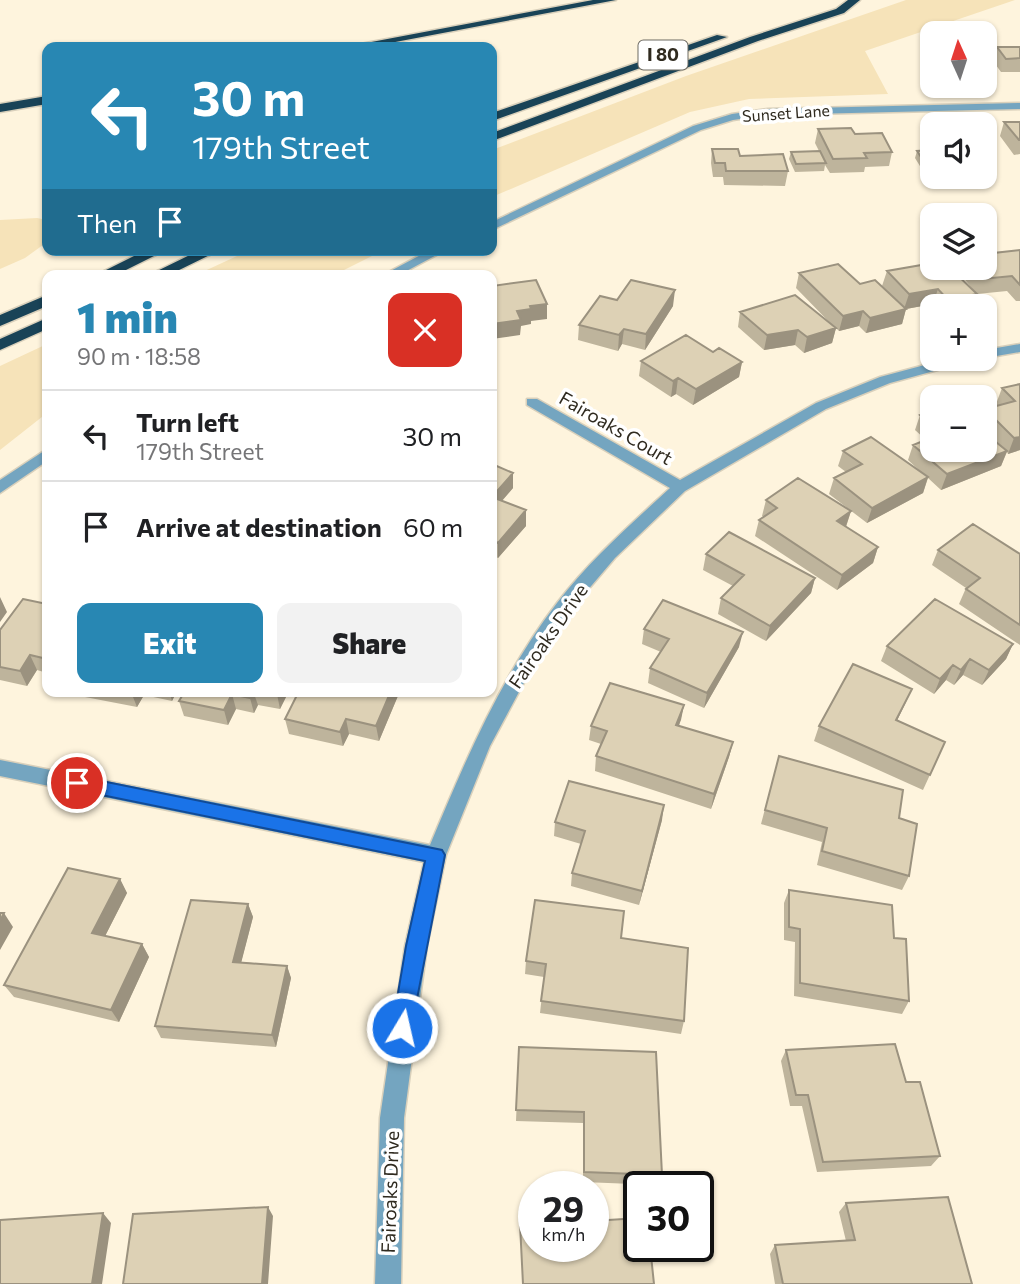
<!DOCTYPE html>
<html lang="en">
<head>
<meta charset="utf-8">
<style>
  :root { --surface:#fff; --page:#f2f2f2; --text:#202124; --muted:#757577; --line:#e0e0e0; --accent:#2887b3 }
  body { margin:0; font-family:Commissioner,sans-serif; background:var(--page); color:var(--text); height:100vh; display:flex; flex-direction:column; font-size:26px; white-space:nowrap }
  * { box-sizing:border-box; margin:0 }
  p { font-size:23px; color:var(--muted) }
  .icon { flex:none; width:38px; height:38px; fill:none; stroke:currentColor; stroke-width:2; stroke-linecap:round; stroke-linejoin:round }
  .map { position:relative; flex:1; overflow:hidden }
  .details { position:absolute; left:42px; top:270px; width:455px; height:427px; display:flex; flex-direction:column; background:var(--surface); border-radius:14px; box-shadow:0 2px 5px #0004 }
  .details>* { flex:none }
  .hud { position:absolute; left:42px; top:42px; width:455px; height:214px; border-radius:14px; box-shadow:0 2px 5px #0004; background:#2887b3; color:#fff; overflow:hidden }
  .needle { width:46px; rotate:357deg }
  .buttons { position:absolute; left:920px; top:21px; display:grid; gap:14px }
  .buttons a { display:grid; place-items:center; width:77px; height:77px; border-radius:14px; background:var(--surface); box-shadow:0 2px 5px #0004; font-size:35px }
  .speed { position:absolute; left:518px; top:1171px; display:flex; gap:14px; font-size:35px; font-weight:700; text-align:center }
  .speed>* { display:grid; place-content:center; width:91px; height:91px; border-radius:50%; background:var(--surface); box-shadow:0 2px 5px #0004; line-height:1 }
  .speed small { font-size:18px; font-weight:400 }
  .speed .limit { border:4px solid #111; border-radius:10px; background:#fff; color:#111 }
  .pin { position:absolute; display:grid; place-items:center; width:60px; height:60px; color:#fff; margin:-30px; border:4px solid #fff; border-radius:50%; box-shadow:0 2px 7px #0007 }
  .me { position:absolute; width:77px; margin:-38px; rotate:9deg; stroke-linejoin:round; filter:drop-shadow(0 0 5px #0008) }
  .turn { display:flex; align-items:center; gap:24px; height:147px; padding:0 35px; font-size:32px }
  .turn .icon { width:91px; height:91px; stroke-width:2.5 }
  .turn b { display:block; font-size:49px; line-height:60px }
  .then { display:flex; align-items:center; height:66px; padding:0 35px; background:#0003; gap:14px; font-size:26px }
  .round { display:grid; place-items:center; flex:none; width:74px; height:74px; border-radius:14px; background:var(--page) }
  .summary { display:flex; align-items:center; justify-content:space-between; height:119px; padding:0 35px }
  h1 { font-size:42px; font-weight:800; line-height:52px; color:var(--accent) }
  .cta { display:flex; gap:14px; margin-top:auto; padding:14px 35px }
  .cta a { flex:1; height:80px; border-radius:14px; background:var(--accent); color:#fff; font-size:28px; font-weight:800; line-height:80px; text-align:center }
  .cta a+a { background:var(--page); color:var(--text) }
  ul { padding:0; list-style:none }
  li { display:flex; align-items:center; gap:21px; height:91px; padding:0 35px; border-top:2px solid var(--line) }
  li div { flex:1 }
  li b { display:block; font-size:26px }
  li em { font-style:normal }
  .map>svg:first-child { display:block }
  .green { fill:#f6e3b9 }
  .lines { fill:none; stroke-linecap:round; stroke-linejoin:round }
  .minor-casing { stroke:#d9d0bb; stroke-width:3 }
  .highway-casing { stroke:#d9d0bb; stroke-width:3 }
  .minor { fill:#74a5c0; fill-rule:evenodd }
  .highway { fill:#194357; fill-rule:evenodd }
  .wall { fill:#beb49c }
  .shaded-wall { fill:#9b927f }
  .building { fill:#ddd1b5; stroke:#9b927f; stroke-width:2 }
  .route { fill:#1a73e8; stroke:#114b97; stroke-width:2 }
  .labels { text-anchor:middle; stroke-width:7; stroke-linejoin:round; paint-order:stroke }
  .far-street-label { font-size:16px; fill:#2f2a1f; stroke:#fff }
  .shield { fill:#fff; stroke:#6d6a62; stroke-width:2 }
  .shield-label { font-size:18px; font-weight:bold; fill:#2f2a1f }
  .street-label { font-size:19px; fill:#2f2a1f; stroke:#fff }
</style>
</head>
<body>
<div class="map">
<svg width="1020" height="1284" viewBox="0 0 1020 1284">
  <rect width="100%" height="100%" fill="#fef4dd"/>
  <!-- green -->
  <path class="green" d="M906 0H1015L865 51 888 94 749 99 690 112 492 197V150L686 76Z
    M37 218 47 220V242L25 258 0 269V220Z
    M250 250H384L334 275H196Z
    M47 344V413L0 450V366Z"/>
  <g class="lines">
    <defs>
      <path id="minor" d="M1020 103V109L768 115 733 120 701 130 492 230V222L693 126 732 114 768 109Z
        M430 250H446L399 275H383Z
        M1020 344V352L985 358V350Z
        M947 359H969L967 362 890 383 826 409 685 491 615 558 569 612 527 677 490 746 446 855 427 946 404 1118 401 1284H375L380 1118 405 946 424 862 0 776V760L430 845C465 761 501 676 557 603 590 560 630 525 670 488L527 405V399H537L680 480 816 403 880 377Z
        M47 449V461L0 493V480Z"/>
      <path id="highway" d="M593 0H616L369 47H345Z
        M848 0H860L844 13 758 41 492 141V133L750 37 836 9Z
        M717 35 727 37 492 121V113Z
        M47 96V104L0 112V104Z
        M146 250H166L116 275H96Z
        M200 250H220L169 275H149Z
        M47 295V306L0 326V315Z
        M47 318V329L0 350V339Z"/>
    </defs>
    <!-- minor casing -->
    <use href="#minor" class="minor-casing"/>
    <!-- highway casing -->
    <use href="#highway" class="highway-casing"/>
    <!-- minor -->
    <use href="#minor" class="minor"/>
    <!-- highway -->
    <use href="#highway" class="highway"/>
  </g>
  <!-- wall -->
  <path class="wall" d="M997 47H1020V72H1001L993 61Z
    M1004 122H1020V154L1014 155 1000 136Z
    M929 125H933V170L923 171 915 158 917 151 932 150 925 139Z
    M818 129 855 134 892 152 889 166 865 167 864 172 830 173 825 165 824 171 795 172 789 159 791 152 819 151 815 143Z
    M985 132 989 137 985 150Z
    M712 149 740 156 788 171 785 186 724 185 723 177H713L711 163Z
    M1020 250V301H1016L1007 291 977 294 973 306H935L933 304 906 309 902 324 866 333 859 326 839 331 836 328 832 343 804 353 795 345 764 350 738 327 740 312 834 327 796 288 799 273 860 284 882 286 887 271 974 291 958 271 959 268H985Z
    M617 300 673 306 645 350 622 344 618 351 578 340 579 325Z
    M713 352 742 362 739 377 693 405 676 394 671 397 639 376 641 361Z
    M1020 384V450L1008 454 1007 452 1001 466 941 490 928 478 923 493 867 523 829 494 834 478 846 472 838 466 843 451 921 472 908 460 913 445 926 440 915 430 920 415 933 410V450L993 439 985 431V409L998 406 996 404 1002 388Z
    M492 464 513 473V488L502 501 526 510V526L498 558 492 555Z
    M766 500 851 511 846 527 878 547 873 563 837 590 755 536 759 520 764 517 762 516Z
    M938 550 1020 554V645L959 604 966 588 932 565Z
    M706 554 815 578 811 593 766 641 718 614 721 598 733 586 703 570Z
    M47 604V673L37 670 27 686 0 680V630Z
    M644 629 739 647 704 708 648 683 650 668 661 652 642 644Z
    M1013 644 1006 659 982 685 963 675 954 685 946 680 934 694 881 661 887 646Z
    M912 689 897 720 945 742 923 790 814 741 819 726Z
    M82 691H177L172 701 144 695 137 707 85 697Z
    M185 691H289L280 709 258 705 254 713 236 709 228 725 184 716 179 701Z
    M299 691H400L379 741 349 734 343 746 289 734 285 719Z
    M684 705 679 726 733 742 729 757 711 809 595 771 596 756 601 744 589 740 591 726Z
    M779 756 899 818 909 876 902 890 817 865 822 842 761 824Z
    M662 820 639 905 571 886 572 873 581 844 554 836 555 822Z
    M120 879 127 893 105 936 142 944 149 957 119 1022 14 997 4 985Z
    M789 890 894 938 909 1001 902 1014 794 996 795 942 784 940V903Z
    M248 904 253 917 241 962 287 966 291 978 276 1047 161 1038 155 1026Z
    M621 938 684 1021 681 1034 540 1013 544 977 525 974 526 961Z
    M519 1047 662 1175 658 1185 583 1182V1123L516 1121Z
    M786 1050 906 1082 940 1156 931 1166 817 1172 802 1106H790L781 1061Z
    M846 1203 972 1284H775L770 1254 775 1245 846 1241 839 1212Z"/>
  <!-- shaded-wall -->
  <path class="shaded-wall" d="M938 289 933 304 906 309 902 324 866 333 870 318 904 309 909 294Z
    M675 290 673 306 645 350 646 334Z
    M977 294 973 306H946L948 300Z
    M547 304V319L531 321V324L521 326 520 335 492 339V324L517 311 530 306Z
    M863 311 859 326 839 331 843 316Z
    M836 328 832 343 804 353 807 337Z
    M624 329 622 344 618 351 619 335Z
    M798 330 795 345 764 350 767 335Z
    M742 362 739 377 693 405 696 389Z
    M678 378 676 394 671 397 673 381Z
    M1020 437V450L1008 454 1014 438Z
    M1007 451 1001 466 941 490 947 474Z
    M513 473V488L492 512V497Z
    M928 477 923 493 867 523 872 508Z
    M526 510V526L498 558V543Z
    M851 511 846 526 833 537 837 521Z
    M878 547 873 563 837 590 842 575Z
    M815 578 811 593 766 641 770 626Z
    M0 597 7 612 0 622Z
    M743 632 739 647 704 708 707 693Z
    M1013 644 1006 659 982 685 989 670Z
    M30 655 37 670 27 686 20 671Z
    M970 659 963 675 954 685 961 670Z
    M953 665 946 680 934 694 940 679Z
    M912 689 905 704 890 735 896 720Z
    M132 691H142L144 695 137 707 131 692Z
    M169 691H177L172 701Z
    M253 691 258 705 254 713 250 698Z
    M278 691H289L280 709 277 694Z
    M391 691H400L379 741 376 726Z
    M232 694 236 709 228 725 224 710Z
    M684 705 681 720 673 739 676 725Z
    M346 719 349 734 343 746 340 732Z
    M733 742 729 757 711 809 714 794Z
    M664 805 662 820 639 905 642 891Z
    M120 879 127 893 100 946 92 933Z
    M248 904 253 917 238 975 233 962Z
    M4 913 13 927 0 950V921Z
    M142 944 149 957 119 1022 111 1010Z
    M287 966 291 978 276 1047 272 1035Z
    M268 1207 273 1216 268 1284H262Z
    M103 1213 111 1223 102 1284H92Z"/>
  <!-- building -->
  <path class="building" d="M997 47H1020V58L1006 59Z
    M1004 122H1020V140H1019Z
    M851 128 855 134 882 133 892 152 864 153 867 158 833 159 818 129Z
    M712 149H738L740 156 783 154 788 171H726L725 163H715Z
    M933 150V163H925L917 151Z
    M820 151 826 163 796 164 791 152Z
    M1020 250V285L1012 276 982 279 973 268H985V254Z
    M933 263V268H950L977 294 948 300 938 289 909 294 887 271Z
    M838 264 860 284 875 280 906 309 870 318 863 311 843 316 799 273Z
    M536 280 547 304 530 306 531 309 517 311 521 320 492 324V286Z
    M631 280 675 290 646 334 624 329 619 335 579 325 600 296 617 300Z
    M795 295 836 328 807 337 798 330 767 335 740 312Z
    M686 335 713 352 719 348 742 362 696 389 678 378 673 381 641 361Z
    M1020 384V437L1014 438 985 409 1015 401 1002 388Z
    M933 410V426L920 415Z
    M985 433 1007 451 947 474 913 445 933 437V450H985Z
    M871 437 928 477 872 508 834 478 862 464 843 451Z
    M492 464 513 473 492 497Z
    M798 478 851 511 837 521 878 547 842 575 759 520 777 508 766 500Z
    M492 497 526 510 498 543 492 540Z
    M973 524 1020 554V625L966 589 980 578 938 550Z
    M729 532 815 578 770 626 721 598 744 575 706 554Z
    M23 599 47 604V659L30 655 20 671 0 667V630Z
    M935 599 1013 644 989 670 970 659 961 670 953 665 940 679 887 646Z
    M663 600 743 632 707 693 650 668 669 639 644 629Z
    M853 664 912 689 896 720 945 742 930 775 819 726Z
    M610 683 684 705 676 725 733 742 714 794 596 756 607 731 591 726Z
    M185 691H253L250 698 232 694 224 710 179 701Z
    M260 691H278L277 694Z
    M299 691H391L376 726 346 719 340 732 285 719Z
    M779 756 903 790 899 818 917 824 909 876 822 851 827 828 765 810Z
    M569 781 664 805 642 891 572 873 585 831 555 822Z
    M68 868 120 879 92 933 142 944 111 1010 4 985Z
    M789 890 892 905 894 938 906 939 909 1001 800 983V929L789 927Z
    M191 900 248 904 233 962 287 966 272 1035 155 1026Z
    M535 900 624 911 621 938 688 948 684 1021 541 1001 546 964 526 961Z
    M0 913H4L0 921Z
    M895 1044 906 1082H920L940 1156 823 1162 808 1095H796L786 1050Z
    M519 1047 656 1052 662 1175 584 1172V1112L516 1110Z
    M948 1197 972 1284H783L775 1245 855 1240 846 1203Z
    M268 1207 262 1284H123L133 1214Z
    M103 1213 92 1284H0V1220Z
    M639 1218V1246H650L654 1284H523L520 1224H534V1246H593V1221Z"/>
  <!-- route -->
  <path class="route" d="M77 776 442 850 445 855 410 1035 402 1038 395 1035 392 1028 406 946 425 861 77 790 68 783Z"/>
  <g class="labels">
    <!-- far-street labels -->
    <g class="far-street-label">
      <text transform="translate(786 113) rotate(-4)" y="6">Sunset Lane</text>
    </g>
    <!-- shield labels -->
    <rect class="shield" x="638.5" y="40.5" width="49" height="29" rx="5"/>
    <g class="shield-label">
      <text x="663" y="61">I 80</text>
    </g>
    <!-- street labels -->
    <g class="street-label">
      <text transform="translate(616 428) rotate(30)" y="7">Fairoaks Court</text>
      <text transform="translate(548 636) rotate(-55)" y="7">Fairoaks Drive</text>
      <text transform="translate(390 1192) rotate(-88)" y="7">Fairoaks Drive</text>
    </g>
  </g>
</svg>
<div class="buttons">
<a><svg class="needle" viewBox="-14 -14 28 28"><path d="M0-13l5 13h-10z" fill="#e53935"/><path d="M0 13l5-13h-10z" fill="#757577"/></svg></a>
<a><svg class="icon" aria-label="sound" viewBox="0 0 24 24"><path d="M4 9h4l5-4v14l-5-4H4zM17 9q2 3 0 6"/></svg></a>
<a><svg class="icon" aria-label="layers" viewBox="0 0 24 24"><path d="M12 4l9 5-9 5-9-5zM3 14l9 5 9-5"/></svg></a>
<a>+</a>
<a>−</a>
</div>
<div class="speed"><div>29<small>km/h</small></div><div class="limit">30</div></div>
<div class="pin" style="left:77px;top:783px;background:#d93025"><svg class="icon" aria-label="arrive" viewBox="0 0 24 24"><path d="M6 21V4h12l-3 4 3 4H6"/></svg></div>
<svg class="me" style="left:402px;top:1028px" viewBox="-20 -20 40 40"><circle r="17" fill="#1a73e8" stroke="#fff" stroke-width="3"/><path d="M0-11L8 9 0 5-8 9z" fill="#fff"/></svg>
<div class="hud">
<div class="turn"><svg class="icon" aria-label="left" viewBox="0 0 24 24"><path d="M17 20v-9H6M10 6l-5 5 5 5"/></svg><div><b>30 m</b>179th Street</div></div>
<div class="then">Then<svg class="icon" aria-label="arrive" viewBox="0 0 24 24"><path d="M6 21V4h12l-3 4 3 4H6"/></svg></div>
</div>
<section class="details">
<div class="summary"><div><h1>1 min</h1><p>90 m · 18:58</p></div><a class="round" style="background:#d93025;color:#fff"><svg class="icon" aria-label="close" viewBox="0 0 24 24"><path d="M6 6l12 12M18 6L6 18"/></svg></a></div>
<ul>
<li><svg class="icon" aria-label="left" viewBox="0 0 24 24"><path d="M17 20v-9H6M10 6l-5 5 5 5"/></svg><div><b>Turn left</b><p>179th Street</p></div><em>30 m</em></li>
<li><svg class="icon" aria-label="arrive" viewBox="0 0 24 24"><path d="M6 21V4h12l-3 4 3 4H6"/></svg><div><b>Arrive at destination</b></div><em>60 m</em></li>
</ul>
<div class="cta"><a>Exit</a><a>Share</a></div>
</section>
</div>
</body>
</html>
